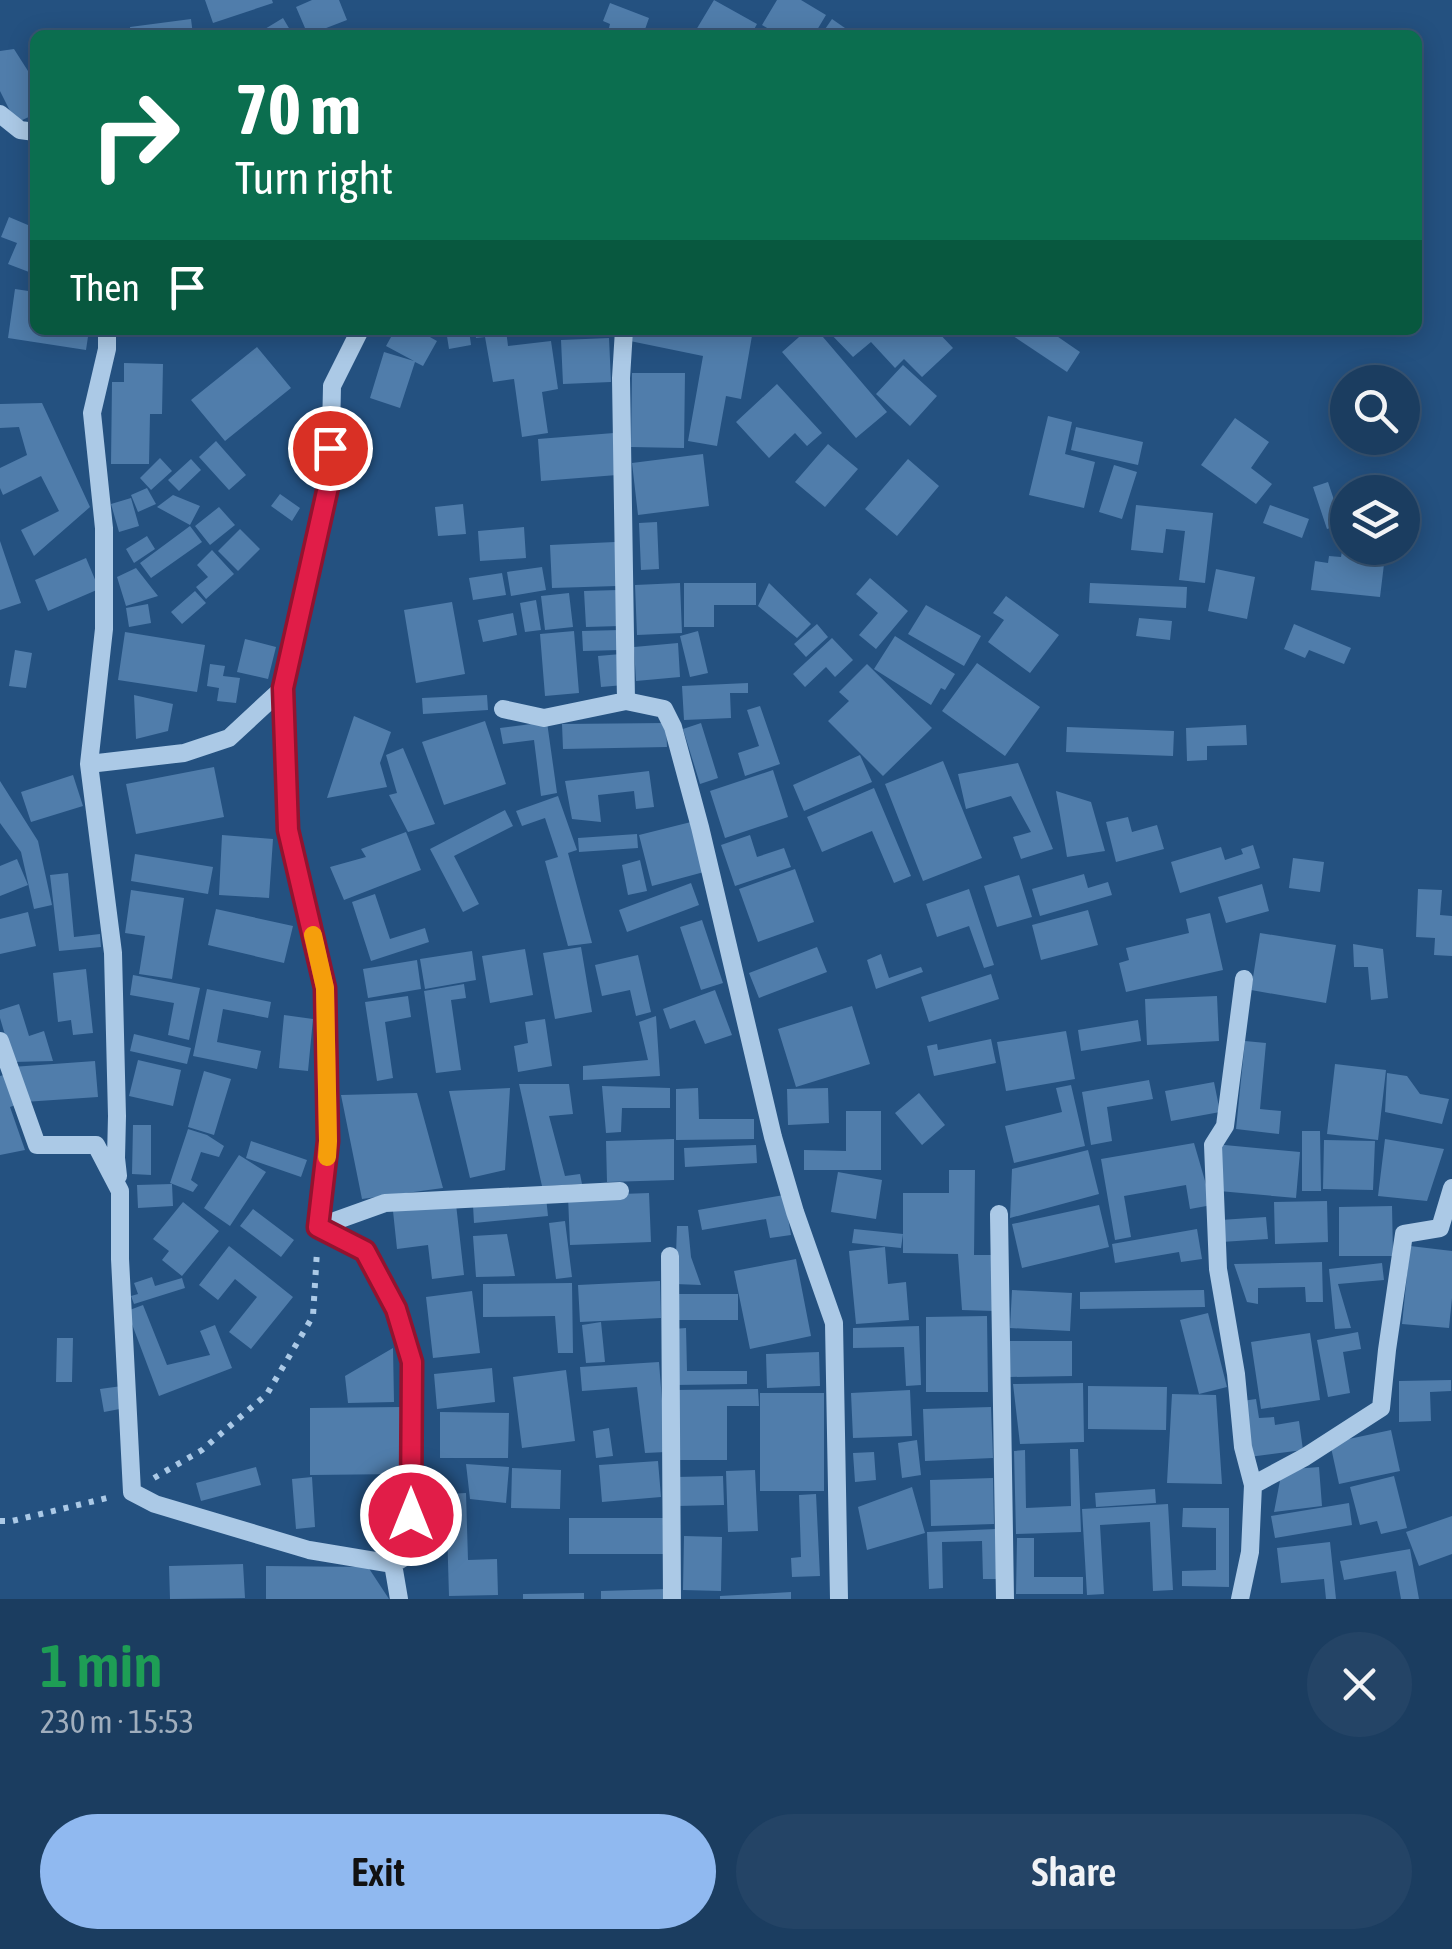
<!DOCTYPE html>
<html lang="en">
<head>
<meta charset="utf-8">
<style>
  :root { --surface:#1b3d60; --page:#244466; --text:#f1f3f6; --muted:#a0aebd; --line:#395675; --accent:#90b9f0 }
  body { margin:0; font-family:"Asap Condensed",sans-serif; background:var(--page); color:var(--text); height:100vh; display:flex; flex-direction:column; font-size:38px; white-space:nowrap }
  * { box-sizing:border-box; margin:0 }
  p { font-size:32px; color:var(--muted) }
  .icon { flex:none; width:55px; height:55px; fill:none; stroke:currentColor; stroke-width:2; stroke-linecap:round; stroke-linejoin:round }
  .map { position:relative; height:1599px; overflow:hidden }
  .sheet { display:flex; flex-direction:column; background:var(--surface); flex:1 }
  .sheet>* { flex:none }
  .hud { position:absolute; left:30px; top:30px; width:1392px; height:305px; border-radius:15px; box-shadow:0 5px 25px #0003,0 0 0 2px var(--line); background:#0b6e4f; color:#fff; overflow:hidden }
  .fabs { position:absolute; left:1330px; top:365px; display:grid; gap:20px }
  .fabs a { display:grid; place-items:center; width:90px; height:90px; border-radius:50%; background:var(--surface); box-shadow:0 5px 25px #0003,0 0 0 2px var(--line); font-size:50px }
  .pin { position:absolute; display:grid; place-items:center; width:85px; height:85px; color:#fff; margin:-42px; border:5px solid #fff; border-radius:50%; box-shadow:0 2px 10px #0007 }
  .me { position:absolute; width:110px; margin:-55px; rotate:0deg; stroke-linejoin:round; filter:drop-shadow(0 0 8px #0008) }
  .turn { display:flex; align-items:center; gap:35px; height:210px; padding:0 40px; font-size:45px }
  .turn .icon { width:130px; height:130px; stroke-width:2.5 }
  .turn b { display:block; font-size:70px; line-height:85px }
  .then { display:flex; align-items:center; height:95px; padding:0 40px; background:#0003; gap:20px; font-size:38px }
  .round { display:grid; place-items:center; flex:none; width:105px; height:105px; border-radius:52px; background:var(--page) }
  .head { display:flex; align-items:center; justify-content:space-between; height:170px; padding:0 40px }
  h1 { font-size:60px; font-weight:600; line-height:75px; color:#1e9e55 }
  .action { display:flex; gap:20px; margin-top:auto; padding:20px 40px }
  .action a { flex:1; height:115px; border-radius:60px; background:var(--accent); color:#111; font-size:40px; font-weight:600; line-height:115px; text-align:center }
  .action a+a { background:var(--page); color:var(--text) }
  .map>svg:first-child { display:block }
  .building { fill:#507dab }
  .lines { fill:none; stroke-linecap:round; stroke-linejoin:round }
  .path { stroke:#abc9e6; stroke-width:6; stroke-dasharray:5 8; stroke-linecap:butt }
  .minor { stroke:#abc9e6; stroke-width:18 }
  .route-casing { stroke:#92132f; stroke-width:25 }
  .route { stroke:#e11d48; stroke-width:18 }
  .slow { stroke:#f59e0b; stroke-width:18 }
</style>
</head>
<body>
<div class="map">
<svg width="1452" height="1599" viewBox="0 0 1452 1599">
  <rect width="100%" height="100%" fill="#245180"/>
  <!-- building -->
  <path class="building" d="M205 0H272L273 3 213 23Z
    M312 0H339L347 20 308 35 296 7Z
    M714 0 757 24 751 35H693Z
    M777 0H801L826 15 814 35H779L762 25Z
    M610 3 649 18 643 35H617L608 32 610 24 603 21Z
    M283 18 293 35H255Z
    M191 19 193 35H131L130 27Z
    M832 19 855 35H821Z
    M14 49 35 82V114L16 123 0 91V51Z
    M9 217 35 228V256L29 272 8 264 17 243 1 237Z
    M15 289 35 292V330H89L86 350 8 338Z
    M395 330H423L421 332 437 341 423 366 415 362 400 408 370 398 384 352 414 361 386 346Z
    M446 330H469L471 345 449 349Z
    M475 330H506L508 346 551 341 558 389 542 392 548 433 522 437 514 379 493 382 485 337 476 338Z
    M633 330H753L741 399 726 396 717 446 688 441 703 356 630 341Z
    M807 330H817L887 412 856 438 782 352Z
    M827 330H936L953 348 922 377 904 359 895 368 871 342 853 357Z
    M1004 330H1048L1080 352 1067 372Z
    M609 338 611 382 563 384 561 340Z
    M257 347 291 388 225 441 191 400Z
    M124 363 163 364 162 414H150L149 464H111L112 382H124Z
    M903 365 937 396 910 426 876 394Z
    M632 373H685L684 448 631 447Z
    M777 384 822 433 807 446 795 433 769 458 736 422Z
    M42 403 90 507 34 556 21 530 59 511 41 476 3 495 0 488V468L27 455 19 427 0 428V404Z
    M1048 416 1072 422 1065 454 1095 462 1084 508 1029 495Z
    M1235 418 1269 442 1251 468 1272 484 1256 504 1201 465Z
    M1076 427 1143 442 1138 465 1071 450Z
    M614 433 617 475 541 481 538 439Z
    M216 441 246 475 229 490 199 457Z
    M828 444 858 469 825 507 795 482Z
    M703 454 709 506 638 515 632 463Z
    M160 458 172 471 151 490 140 478Z
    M191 459 201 470 179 491 168 480Z
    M908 459 939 486 897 536 865 509Z
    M1114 465 1137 472 1122 519 1099 512Z
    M1328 482 1342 524 1327 529 1313 487Z
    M147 488 156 504 138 512 131 495Z
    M280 494 300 508 292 521 271 506Z
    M173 495 200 506 190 525 157 507Z
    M131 498 139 526 119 532 111 504Z
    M463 504 466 534 438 536 435 507Z
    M1136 505 1213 513 1205 583 1179 580 1185 531 1166 529 1163 553 1131 550Z
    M1270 505 1309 519 1302 538 1263 523Z
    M219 507 235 525 210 545 195 526Z
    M657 522 659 569 641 570 639 523Z
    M190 526 202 542 151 578 140 563Z
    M524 527 526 558 480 561 478 531Z
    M240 529 260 549 238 571 218 551Z
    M147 536 155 549 134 563 126 549Z
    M0 541 21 603 0 610Z
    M615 542 617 586 552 588 550 545Z
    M212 550 234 574 206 599 196 587 208 577 197 565Z
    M1342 551 1385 556 1380 597 1311 590 1315 561 1328 563 1329 556 1341 557Z
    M86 558 99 589 48 611 35 580Z
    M542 567 546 590 511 596 507 572Z
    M136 568 158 596 126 606 117 577Z
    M1216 569 1255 577 1247 619 1208 611Z
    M502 573 506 595 473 600 469 578Z
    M870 578 908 611 876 649 859 635 878 613 856 594Z
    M680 583 682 633 637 635 635 585Z
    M684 583H756V605H714V627H684Z
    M769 583 811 624 797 638 758 606Z
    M1090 583 1187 587 1186 608 1089 603Z
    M618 590 620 626 586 627 584 591Z
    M195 591 206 603 182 624 171 612Z
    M569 593 573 627 545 630 541 596Z
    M1006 596 1059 635 1030 673 988 642 1004 620 993 613Z
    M536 600 541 630 525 632 520 603Z
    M452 602 465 674 416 683 404 610Z
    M148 604 151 623 129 627 126 608Z
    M926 605 981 636 964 666 908 634Z
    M513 613 517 635 483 642 478 620Z
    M1139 618 1172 621 1170 640 1136 636Z
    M817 624 828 637 806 657 794 644Z
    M1294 624 1351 648 1344 664 1309 650 1305 658 1284 649Z
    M620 630V650L583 651 582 631Z
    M574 631 579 693 545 696 540 634Z
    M698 631 708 673 690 677 680 636Z
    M125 632 205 645 197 692 118 680Z
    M895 636 955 674 945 690 941 688 931 705 874 669Z
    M832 638 853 660 835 677 826 667 805 687 793 674Z
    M245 639 276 647 268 679 237 672Z
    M678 643 680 677 636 681 634 647Z
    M15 650 32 653 26 688 9 686Z
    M621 654 624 685 601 687 598 656Z
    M977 663 1040 707 1005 756 942 711Z
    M210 664 225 666 223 676 240 678 236 703 217 701 219 688 207 686Z
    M867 664 932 728 883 776 828 721 849 701 839 692Z
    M748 683V693H730L731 718 684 720 682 686Z
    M134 695 173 704 168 731 136 739Z
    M487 695 488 710 423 714 422 698Z
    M760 706 780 764 745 776 738 753 759 746 747 710Z
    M354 716 391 732 380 763 387 787 327 798Z
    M485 721 506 784 444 805 422 742Z
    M547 722 557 793 541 796 534 740 503 744 500 728Z
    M666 723 667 747 563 749 562 724Z
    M701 723 718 778 700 784 683 729Z
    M1246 725 1247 745 1207 746V760L1187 761 1186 728Z
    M1067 727 1174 731 1173 756 1066 752Z
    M403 748 435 824 408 832 389 795 397 793 386 755Z
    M860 755 872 782 804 811 793 785Z
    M943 761 982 858 923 881 885 784Z
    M1018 763 1053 849 1021 859 1013 837 1031 832 1011 796 966 809 958 774Z
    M214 767 224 817 136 834 126 784Z
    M773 770 788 817 725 838 710 791Z
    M649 771 654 807 636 809 634 791 598 795 601 822 572 819 565 781Z
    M73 775 83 806 31 822 21 792Z
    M0 781 38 841 52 905 34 909 21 852 0 823Z
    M874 788 911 876 894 883 872 831 822 852 807 817Z
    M1056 791 1091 802 1105 851 1067 857Z
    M558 796 577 850 568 853 592 943 568 946 545 861 558 857 545 818 522 826 516 811Z
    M505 810 513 826 454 856 479 904 463 912 430 849Z
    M1128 817 1132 832 1157 825 1164 849 1116 862 1106 822Z
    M691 822 704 872 652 886 639 835Z
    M406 832 421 870 344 900 330 867 366 857 361 849Z
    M637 834 638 848 579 852 578 838Z
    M222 835 273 839 269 898 219 895Z
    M750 835 757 857 784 848 791 867 735 886 721 845Z
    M1253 845 1260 868 1180 893 1171 862 1221 847 1225 860 1243 854 1241 849Z
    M135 854 213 867 208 894 131 881Z
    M1293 858 1324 862 1320 892 1289 888Z
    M17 859 28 885 0 896V866Z
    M640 860 647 891 628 895 622 865Z
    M795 869 814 922 758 942 739 889Z
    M68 873 74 937 100 934 101 947 59 951 50 875Z
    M1084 874 1088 888 1108 882 1112 895 1040 916 1032 889Z
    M1019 875 1032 917 997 927 984 886Z
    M691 883 699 905 627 932 619 910Z
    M1262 884 1269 911 1226 923 1218 897Z
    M969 889 994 965 984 968 969 926 937 937 926 904Z
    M1418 889 1442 890 1440 915 1452 916V956L1434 955 1435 938 1416 937Z
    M131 890 184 898 172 979 139 974 145 936 125 933Z
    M375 894 390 939 425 928 429 942 371 961 352 902Z
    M216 909 293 926 284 963 208 945Z
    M1088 910 1098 945 1041 960 1032 925Z
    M28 912 36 946 0 954V919Z
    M1210 913 1223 970 1126 992 1119 963 1129 960 1126 948 1189 933 1186 919Z
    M702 920 723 983 701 990 680 927Z
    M1260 933 1336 945 1326 1003 1251 990Z
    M1353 944 1383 949 1388 998 1371 1000 1368 967H1354Z
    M581 947 592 1012 555 1019 543 953Z
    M817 947 827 972 759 998 749 973Z
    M525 949 533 995 490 1003 482 956Z
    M472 951 476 980 425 989 420 959Z
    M881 954 889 978 921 967 923 972 876 989 867 960Z
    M638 955 651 1012 636 1016 630 990 602 996 595 965Z
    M417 960 421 989 368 998 363 969Z
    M86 969 93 1033 73 1035 71 1020 58 1022 53 973Z
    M991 974 999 999 929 1022 921 997Z
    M133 975 200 988 189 1040 168 1035 174 1003 130 995Z
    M464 984 466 998 451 1000 461 1070 436 1073 424 991Z
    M207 989 271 1002 268 1018 223 1009 217 1042 261 1051 257 1069 193 1056Z
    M715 990 732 1035 705 1044 695 1020 670 1029 663 1009Z
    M408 996 411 1017 385 1022 393 1078 377 1081 365 1002Z
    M1217 996 1219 1041 1147 1045 1145 999Z
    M19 1004 29 1036 44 1031 53 1061 13 1062 0 1018V1010Z
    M852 1006 870 1064 796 1087 778 1029Z
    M284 1015 313 1019 308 1071 279 1068Z
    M656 1016 660 1076 583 1080V1066L648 1060 639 1022Z
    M545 1019 552 1066 518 1072 514 1046 528 1043 525 1022Z
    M1138 1020 1141 1041 1081 1051 1078 1030Z
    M1066 1031 1075 1079 1006 1091 997 1042Z
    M134 1034 191 1048 187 1064 130 1051Z
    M991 1039 996 1063 934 1076 927 1046 937 1044 938 1050Z
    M1245 1041 1266 1043 1260 1109 1281 1111 1279 1134 1236 1129Z
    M138 1060 181 1070 173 1106 129 1096Z
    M95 1061 98 1097 24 1102 12 1067Z
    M1335 1064 1386 1070 1378 1140 1327 1134Z
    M204 1071 231 1079 214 1135 188 1127Z
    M1387 1073 1407 1076 1420 1094 1449 1099 1442 1124 1385 1112Z
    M7 1074 18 1104 10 1107 25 1150 0 1155V1076Z
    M1149 1080 1153 1099 1107 1107 1112 1141 1091 1145 1082 1092Z
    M1214 1082 1220 1112 1171 1121 1165 1091Z
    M519 1084H569L573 1114 549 1116 565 1176 580 1174 582 1184 542 1186Z
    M1071 1085 1085 1146 1014 1163 1005 1126 1062 1112 1056 1088Z
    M602 1086 670 1088V1108H622L621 1132 606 1133Z
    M510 1088 505 1170 470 1178 449 1091Z
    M698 1088 699 1119H754V1139L676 1140V1089Z
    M828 1088 829 1123 788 1125 787 1089Z
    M417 1093 443 1188 362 1199 341 1095Z
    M919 1093 945 1125 922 1145 895 1113Z
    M846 1111H881V1170H804V1150L846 1151Z
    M133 1125H151V1175L132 1174Z
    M188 1129 207 1135 224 1146 219 1157 201 1152 191 1180 198 1185 193 1192 170 1183Z
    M1302 1131H1320L1321 1191H1302Z
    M674 1139V1180L607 1182 606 1141Z
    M1385 1139 1444 1149 1427 1201 1378 1196Z
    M1324 1140 1375 1141 1373 1190 1323 1189Z
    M251 1141 307 1160 301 1177 246 1158Z
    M1194 1143 1212 1205 1190 1209 1186 1185 1124 1196 1131 1237 1115 1240 1101 1159Z
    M1214 1144 1300 1152 1296 1198 1219 1191Z
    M756 1145 757 1163 685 1167 684 1148Z
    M1088 1150 1099 1194 1010 1218 1012 1169Z
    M239 1155 266 1172 230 1226 204 1208Z
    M949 1170H975L974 1255H998L995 1311 962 1310 958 1254 903 1253V1193H949Z
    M838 1172 882 1180 876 1219 831 1212Z
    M172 1184 173 1206 138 1208 137 1185Z
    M649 1193 651 1242 570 1245 568 1196Z
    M784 1195 791 1235 770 1238 766 1219 702 1230 698 1210Z
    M546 1197 548 1216 474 1223 473 1205Z
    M1327 1201 1328 1242 1275 1244 1274 1202Z
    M183 1202 219 1231 182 1276 162 1260 169 1251 153 1239Z
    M456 1204 464 1275 432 1279 428 1245 397 1249 393 1211Z
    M1099 1205 1109 1247 1022 1268 1012 1224Z
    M1392 1206 1393 1256H1339V1207Z
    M253 1209 294 1240 281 1257 240 1226Z
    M1266 1217 1268 1239 1221 1242 1220 1220Z
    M565 1221 572 1277 556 1279 549 1223Z
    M677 1226H688L691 1257 701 1285 675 1284Z
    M854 1229 903 1234 901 1248 852 1243Z
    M1197 1229 1202 1259 1181 1262 1179 1252 1115 1263 1112 1244Z
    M507 1234 515 1276 476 1277 473 1236Z
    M229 1246 293 1297 251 1349 229 1332 257 1297 235 1279 218 1300 199 1285Z
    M1410 1246 1452 1251V1298L1449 1328 1402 1324Z
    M885 1247 888 1284 906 1282 909 1320 856 1324 849 1251Z
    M796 1259 811 1336 750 1349 734 1271Z
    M1322 1262 1323 1302H1306L1305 1287 1258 1288V1304L1247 1302 1234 1264Z
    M1382 1263 1384 1280 1338 1284 1351 1328 1335 1329 1329 1269Z
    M152 1277 155 1286 182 1278 185 1288 134 1304 131 1296 138 1294 134 1283Z
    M660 1281 661 1318 580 1322 578 1285Z
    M572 1283 573 1353H558L555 1316 483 1317V1284Z
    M1012 1290 1072 1293 1070 1331 1010 1328Z
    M1204 1290 1205 1307 1080 1309V1292Z
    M472 1291 480 1353 433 1358 426 1297Z
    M678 1294H738V1320H678Z
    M143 1305 167 1365 210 1355 200 1331 215 1325 232 1368 159 1396 127 1311Z
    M1208 1313 1227 1387 1199 1394 1180 1320Z
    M987 1316 988 1392H926V1317Z
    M601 1322 605 1362 586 1363 582 1325Z
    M919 1326 921 1385 906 1386 904 1347 853 1348V1328Z
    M686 1328 687 1371H747V1384L674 1385 673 1329Z
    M1358 1332 1361 1349 1343 1352 1350 1393 1328 1397 1317 1340Z
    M1310 1333 1320 1400 1261 1409 1251 1342Z
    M57 1338H73L72 1382H56Z
    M1010 1341H1072V1376L1010 1377Z
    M393 1348 394 1402 348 1403 345 1376Z
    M819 1352 820 1386 767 1388 766 1354Z
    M659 1362 666 1452 645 1453 637 1387 582 1391 580 1367Z
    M492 1368 495 1402 437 1409 434 1374Z
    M566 1370 575 1441 522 1448 513 1377Z
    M1451 1380V1391L1430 1392 1431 1421 1399 1422V1381Z
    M1083 1383 1084 1442 1020 1444 1013 1384Z
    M122 1386 125 1408 104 1412 100 1389Z
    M1088 1386 1167 1387 1166 1430 1088 1429Z
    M758 1389 759 1406H727V1460H675L674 1390Z
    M910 1390 912 1436 853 1438 851 1393Z
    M760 1393H824V1491H760Z
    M1172 1394 1216 1395 1222 1484 1167 1483Z
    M1256 1399 1259 1418 1274 1417 1275 1425 1299 1421 1303 1450 1249 1457 1242 1401Z
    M401 1407 402 1474 310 1475V1408Z
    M991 1407 993 1458 925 1461 923 1409Z
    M440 1412 509 1413 508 1458H440Z
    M609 1428 613 1456 596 1458 593 1431Z
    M1391 1430 1400 1471 1339 1484 1330 1443Z
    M917 1440 921 1475 902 1478 898 1443Z
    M1070 1449H1078L1081 1532 1016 1534 1014 1451 1025 1450 1026 1508 1071 1506Z
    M874 1452 876 1480 855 1482 853 1453Z
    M658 1461 661 1497 602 1502 599 1465Z
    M466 1464 509 1467 506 1503 470 1499Z
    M256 1467 261 1485 201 1501 196 1483Z
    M1319 1467 1322 1506 1274 1512 1282 1470Z
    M512 1468 561 1470 560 1509 511 1508Z
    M755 1470 758 1531 728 1532 726 1471Z
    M723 1476 724 1505 677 1506 676 1477Z
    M1394 1476 1407 1528 1381 1534 1377 1521 1360 1525 1350 1487Z
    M312 1477 315 1527 296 1529 292 1479Z
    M993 1478 994 1524 931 1526 930 1480Z
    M912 1487 925 1533 867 1550 858 1507Z
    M1155 1489 1156 1503 1096 1507 1095 1493Z
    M466 1493 468 1560 497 1559 498 1595 449 1596 446 1494Z
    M816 1494 820 1576 792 1577 791 1558 801 1557 799 1495Z
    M1349 1503 1352 1525 1275 1538 1271 1516Z
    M1168 1504 1173 1590 1153 1591 1150 1522 1100 1525 1104 1594 1087 1595 1082 1509Z
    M1183 1508H1229V1587L1182 1586V1571L1216 1570V1528L1182 1527Z
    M1452 1516V1554L1419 1566 1406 1532Z
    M569 1518H664V1554H569Z
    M996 1529 998 1579H983L982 1541 942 1542 943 1588 929 1589 927 1532Z
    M684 1536 722 1537 721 1591 683 1590Z
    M1017 1538H1034V1577H1083V1594H1016Z
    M1330 1542 1336 1599H1326L1324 1579 1281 1583 1277 1548Z
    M1410 1549 1419 1599H1401L1396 1571 1344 1580 1340 1561Z
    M243 1564 245 1598 170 1599 169 1566Z
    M266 1566 368 1567 389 1599H266Z
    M667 1589 668 1599H601V1591Z
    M791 1592V1599H720V1596Z
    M584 1593V1599H523V1594Z"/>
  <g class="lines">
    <!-- path -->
    <path class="path" d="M154 1478 202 1450 267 1394 313 1316 317 1251
      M0 1521H12L111 1497"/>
    <!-- minor -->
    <path class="minor" d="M0 114 20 130 35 132
      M107 330V349L92 413 104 528V629L89 764 113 953 117 1116 116 1158 118 1176
      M624 330 621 378 626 701
      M503 709 544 718 626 701 664 709 673 727 700 827 773 1137 795 1212 834 1323 839 1599
      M89 764 184 753 229 738 283 688
      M0 1041 37 1145H96L120 1191V1259L132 1492 155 1504 309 1550 393 1564 411 1553 412 1362 396 1309 365 1251 318 1227 328 1141 325 988 288 830 283 688 330 478 332 386 360 330
      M999 1214 1005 1599
      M318 1227 385 1203 620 1191
      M670 1256 672 1599
      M1253 1485 1305 1457 1381 1408 1387 1350 1404 1234 1440 1228 1452 1188
      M393 1564 399 1599
      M1240 1599 1250 1552 1253 1485 1243 1447 1236 1374 1218 1269 1213 1145 1225 1126 1244 979"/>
  </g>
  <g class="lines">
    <defs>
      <path id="route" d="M330 448V478L283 688 288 830 325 988 328 1141 318 1227 365 1251 396 1309 412 1362 411 1515"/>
    </defs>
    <!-- route casing -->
    <use href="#route" class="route-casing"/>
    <!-- route -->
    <use href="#route" class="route"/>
    <!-- slow -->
    <path class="slow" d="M313 935 325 988 328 1141 327 1157"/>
  </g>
</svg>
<div class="fabs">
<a><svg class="icon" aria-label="search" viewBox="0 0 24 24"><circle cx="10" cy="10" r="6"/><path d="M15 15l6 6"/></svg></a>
<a><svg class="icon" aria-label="layers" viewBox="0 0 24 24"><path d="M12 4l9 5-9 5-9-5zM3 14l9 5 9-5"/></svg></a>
</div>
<div class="pin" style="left:330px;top:448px;background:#d93025"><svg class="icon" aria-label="arrive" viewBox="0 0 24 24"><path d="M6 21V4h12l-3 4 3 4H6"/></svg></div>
<svg class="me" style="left:411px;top:1515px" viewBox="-20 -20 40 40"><circle r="17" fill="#e11d48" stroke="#fff" stroke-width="3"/><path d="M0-11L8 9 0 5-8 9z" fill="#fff"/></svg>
<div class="hud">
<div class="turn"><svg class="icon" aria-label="right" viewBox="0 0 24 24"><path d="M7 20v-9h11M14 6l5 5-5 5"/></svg><div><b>70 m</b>Turn right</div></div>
<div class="then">Then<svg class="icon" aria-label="arrive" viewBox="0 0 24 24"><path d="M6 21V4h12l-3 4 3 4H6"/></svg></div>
</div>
</div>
<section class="sheet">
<div class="head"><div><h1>1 min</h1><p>230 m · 15:53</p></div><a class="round"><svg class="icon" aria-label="close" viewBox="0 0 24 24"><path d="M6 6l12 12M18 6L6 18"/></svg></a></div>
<div class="action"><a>Exit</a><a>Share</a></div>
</section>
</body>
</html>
